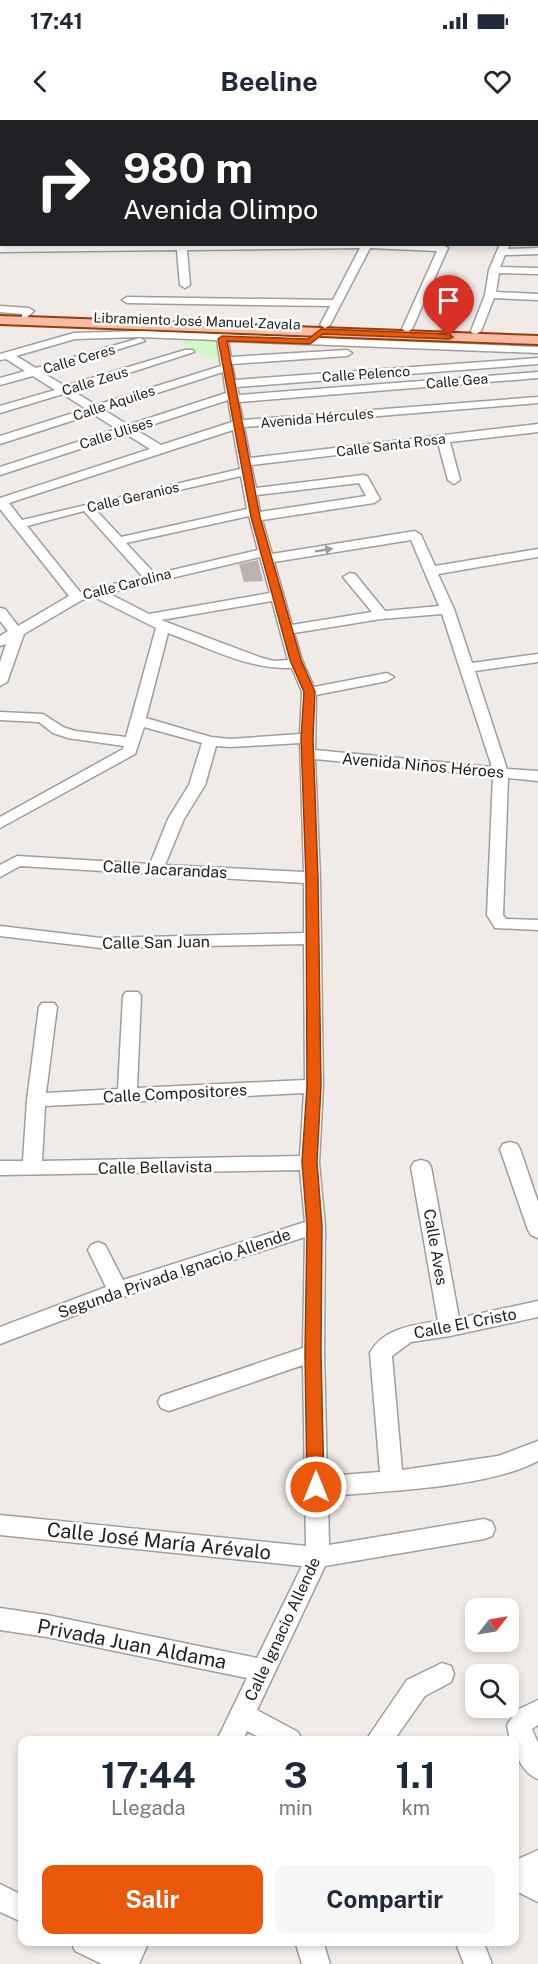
<!DOCTYPE html>
<html lang="es">
<head>
<meta charset="utf-8">
<style>
  :root { --surface:#fff; --page:#f6f6f7; --text:#1f2937; --muted:#747a83; --accent:#ea580c }
  body { margin:0; font-family:"Public Sans",sans-serif; background:var(--page); color:var(--text); height:100vh; display:flex; flex-direction:column; font-size:22px; white-space:nowrap }
  * { box-sizing:border-box; margin:0 }
  p { font-size:20px; color:var(--muted) }
  .icon { flex:none; width:33px; height:33px; fill:none; stroke:currentColor; stroke-width:2; stroke-linecap:round; stroke-linejoin:round }
  .map { position:relative; flex:1; overflow:hidden }
  .details { position:absolute; left:18px; top:1616px; width:501px; height:210px; display:flex; flex-direction:column; background:var(--surface); border-radius:12px; box-shadow:0 3px 9px #0003 }
  .details>* { flex:none }
  .guide { position:absolute; left:0px; top:0px; width:538px; height:126px; box-shadow:0 3px 9px #0003; background:#202124; color:#fff; overflow:hidden }
  .needle { width:39px; rotate:59deg }
  .buttons { position:absolute; left:465px; top:1478px; display:grid; gap:12px }
  .buttons a { display:grid; place-items:center; width:54px; height:54px; border-radius:12px; background:var(--surface); box-shadow:0 3px 9px #0003; font-size:30px }
  .pin { position:absolute; display:grid; place-items:center; width:51px; height:51px; color:#fff; margin:-62px -26px; border-radius:50% 50% 50% 0; rotate:-45deg; box-shadow:0 0 6px #0007 }
  .pin .icon { rotate:45deg }
  .me { position:absolute; width:66px; margin:-33px; rotate:0deg; stroke-linejoin:round; filter:drop-shadow(0 0 4px #0008) }
  .turn { display:flex; align-items:center; gap:21px; height:126px; padding:0 24px; font-size:27px }
  .turn .icon { width:78px; height:78px; stroke-width:2.5 }
  .turn b { display:block; font-size:42px; line-height:51px }
  .eta { display:flex; justify-content:space-evenly; align-items:center; height:102px; text-align:center }
  .eta b { font-size:36px; font-weight:700; line-height:42px }
  .primary-button { display:flex; gap:12px; margin-top:auto; padding:12px 24px }
  .primary-button a { flex:1; height:69px; border-radius:12px; background:var(--accent); color:#fff; font-size:24px; font-weight:700; line-height:69px; text-align:center }
  .primary-button a+a { background:var(--page); color:var(--text) }
  .status { display:flex; justify-content:space-between; align-items:center; height:42px; padding:0 30px; background:var(--surface); direction:ltr }
  .status svg { height:16px; fill:currentColor }
  header { display:flex; justify-content:space-between; align-items:center; height:78px; padding:0 24px; background:var(--surface); font-size:27px; font-weight:700 }
  .map>svg:first-child { display:block }
  .park { fill:#d2f8c8 }
  .building { fill:#beb2b1 }
  .lines { fill:none; stroke-linecap:round; stroke-linejoin:round }
  .minor-casing { stroke:#9e9e9e; stroke-width:3 }
  .major-casing { stroke:#973d07; stroke-width:4 }
  .minor { fill:#fff; fill-rule:evenodd }
  .major { fill:#f8bca5; fill-rule:evenodd }
  .oneway { fill:#9b9b9b }
  .route { fill:#ea580c; stroke:#983908; stroke-width:1.5 }
  .labels { text-anchor:middle; stroke-width:5; stroke-linejoin:round; paint-order:stroke }
  .far-street-label { font-size:14px; fill:#212121; stroke:#fff }
  .street-label { font-size:16px; fill:#212121; stroke:#fff }
  .near-street-label { font-size:20px; fill:#212121; stroke:#fff }
</style>
</head>
<body>
<div class="status"><b>17:41</b><svg viewBox="0 0 49 12"><path d="M0 12V9h3v3zM5 12V6h3v6zM10 12V3h3v9zM15 12V0h3v12zM26 1h20v11H26zM47 4h2v5h-2z"/></svg></div>
<header><svg class="icon" aria-label="back" viewBox="0 0 24 24"><path d="M15 5l-7 7 7 7"/></svg>Beeline<svg class="icon" aria-label="heart" viewBox="0 0 24 24"><path d="M12 20l-8-8c-3-5 5-10 8-4 3-6 11-1 8 4z"/></svg></header>
<div class="map">
<svg width="538" height="1844" viewBox="0 0 538 1844">
  <rect width="100%" height="100%" fill="#f1ebe8"/>
  <!-- park -->
  <path class="park" d="M176 218 217 220 222 239C204 240 190 229 176 218Z"/>
  <!-- building -->
  <path class="building" d="M258 440 263 461 244 462 239 444Z"/>
  <g class="lines">
    <defs>
      <path id="minor" d="M128 0H137L127 2Z
        M308 0H316V2H308Z
        M415 0H425L426 2H416Z
        M442 0H450L441 2Z
        M472 0H482L483 2H473Z
        M517 0H527L528 2H518Z
        M537 4 538 5V11L537 10Z
        M0 10H2V16H0Z
        M537 27 538 28V34L537 33Z
        M2 53V59L0 60V54Z
        M537 59H538V65H537Z
        M537 73H538V79H537Z
        M0 82H2V88H0Z
        M537 90H538V96H537Z
        M537 109H538V115H537Z
        M141 124H429L443 125 448 128 412 209 407 212 402 209 437 131 370 128 330 205 325 208 320 205 330 186 127 183 122 180 127 177 333 180 360 128 187 130 190 165 185 168 180 165 177 130 0 132V126Z
        M500 124H510L508 129 538 128V134L505 135 500 147 538 148V154L499 153 496 172 538 174V180L494 178 481 211 476 214 472 213 471 211 485 175 489 150Z
        M0 186 29 188 34 191 26 198 22 197V194L0 192Z
        M140 211 538 227V233L228 221 231 237 347 230 352 233 347 236 232 244 235 260 538 238V244L237 267 239 275 538 252V258L239 282 243 300 538 277V283L244 307 250 338 538 304V312L450 322 460 360 454 364 448 360 438 323 251 345 256 368 363 355 367 356 380 379 374 383 262 400 272 434 415 411 421 415 435 446 538 429V437L438 454 454 489 472 543 538 534V542L475 551 507 649 538 651V661L508 658 503 795 506 799 538 800V810L495 808 487 795 493 656 315 639 320 758 323 966 319 1043 325 1106 324 1233 327 1356 380 1352 370 1233C383 1208 414 1205 438 1201L411 1047 414 1042 421 1040 428 1042 431 1047 459 1198 538 1181V1197L450 1216 411 1222 392 1236 402 1350 498 1336 538 1321V1341C487 1368 386 1371 328 1376L329 1425 484 1399 492 1402 495 1409 492 1416 484 1419 325 1446 257 1590 298 1612 302 1620H264L247 1611 243 1620H217L247 1558 47 1517 0 1510V1488L47 1495 257 1538 302 1446 0 1415V1395L306 1426 303 1245 169 1291 161 1288 158 1282 161 1276 303 1228 305 1117 152 1166 0 1224V1207L106 1167 88 1130 91 1125 98 1122 105 1125 123 1160 305 1102 300 1050 0 1055V1041H23L27 980 39 887 42 883H54L57 887 46 973 118 969 123 876 126 872H138L141 876 137 968 305 960 304 824 101 828 0 816V806L101 818 304 813V763L20 746 0 757V745L17 736 150 744 168 699 189 665 202 623 144 607 135 634 0 708V697L123 629 124 626 68 618 53 613 39 602 0 600V592L43 594 63 607 75 611 126 617 156 508 94 477 82 480 24 514 7 562 0 566V542L6 524 0 526V516L8 511 0 501V488L5 489 18 506 69 476 0 389V378L150 329 126 314 0 355V347L117 309 93 294 0 324V316L86 289 63 274 0 293V286L55 270 33 256 0 265V258L25 251 6 239 0 240V234L74 213ZM140 217 217 220 221 246 96 285 73 271 194 232 193 230H185L65 266 43 253 145 221 140 218 36 248 16 236 75 219ZM223 252 226 273 128 305 104 290ZM228 280 232 302 161 325 136 310ZM233 310 240 349 22 400 9 383ZM241 356 247 389 121 417 95 389ZM359 363 366 376 260 392 257 375ZM84 391 143 457 80 472 27 406ZM249 396 258 430 155 454 126 423ZM411 420 439 486 385 491 355 454 350 453 343 457 372 492 292 505 274 442ZM260 437 270 473 149 494 108 473ZM272 481 288 540 274 541 259 537 161 500ZM442 494 492 647 315 630 316 575 387 561 394 557 387 553 314 567 302 540 294 513 381 499ZM168 513C207 527 249 550 292 548L302 572 300 614 230 619 211 617 146 598ZM300 623 304 752 165 745 184 699 205 665 216 626 230 627ZM304 973 300 1036 42 1041 45 986Z
        M510 1022 517 1024 520 1029 538 1082V1118L531 1115 528 1110 500 1029 503 1024Z
        M442 1543 451 1546 454 1554 451 1562 425 1576 394 1620H366L407 1560Z
        M538 1580V1605L532 1609 538 1623V1659C524 1654 514 1635 514 1620H510L507 1605 517 1590Z
        M538 1730V1782L514 1770V1741Z
        M0 1764 22 1775V1802L0 1792Z
        M71 1821H114L120 1824 121 1821H149L139 1844H102L75 1831Z
        M295 1821H323L330 1844H302Z
        M455 1821H483L492 1844H464Z"/>
      <path id="major" d="M0 196 538 216V224L0 204Z"/>
    </defs>
    <!-- minor casing -->
    <use href="#minor" class="minor-casing"/>
    <!-- major casing -->
    <use href="#major" class="major-casing"/>
    <!-- minor -->
    <use href="#minor" class="minor"/>
    <!-- major -->
    <use href="#major" class="major"/>
  </g>
  <!-- one-way arrows -->
  <defs><path id="oneway-solid" d="M-6-.8H1V-3.2L6.5 0L1 3.2V.8H-6Z" transform="scale(1.5)"/></defs>
  <use class="oneway" href="#oneway-solid" transform="translate(324 430) rotate(-9)"/>
  <!-- route -->
  <path class="route" d="M321 209 449 214 453 217 449 219 323 214 310 224 227 221 260 397 301 540 315 572 313 618 318 758 321 966 317 1042 322 1106 321 1233 324 1367 322 1372 316 1374 310 1372 307 1367 305 1233 307 1106 302 1042 307 966 306 758 301 618 304 572 290 540 251 397 218 219 222 216 308 219Z"/>
  <g class="labels">
    <!-- far-street labels -->
    <g class="far-street-label">
      <text transform="translate(197 201) rotate(2)" y="5">Libramiento José Manuel Zavala</text>
      <text transform="translate(79 239) rotate(-16)" y="5">Calle Ceres</text>
      <text transform="translate(366 254) rotate(-4)" y="5">Calle Pelenco</text>
      <text transform="translate(95 261) rotate(-17)" y="5">Calle Zeus</text>
      <text transform="translate(457 261) rotate(-5)" y="5">Calle Gea</text>
      <text transform="translate(114 283) rotate(-18)" y="5">Calle Aquiles</text>
      <text transform="translate(317 298) rotate(-5)" y="5">Avenida Hércules</text>
      <text transform="translate(116 313) rotate(-18)" y="5">Calle Ulises</text>
      <text transform="translate(391 325) rotate(-7)" y="5">Calle Santa Rosa</text>
      <text transform="translate(133 377) rotate(-13)" y="5">Calle Geranios</text>
      <text transform="translate(127 464) rotate(-14)" y="5">Calle Carolina</text>
    </g>
    <!-- street labels -->
    <g class="street-label">
      <text transform="translate(423 645) rotate(5)" y="6">Avenida Niños Héroes</text>
      <text transform="translate(165 749) rotate(3)" y="6">Calle Jacarandas</text>
      <text transform="translate(156 822) rotate(-1)" y="6">Calle San Juan</text>
      <text transform="translate(175 973) rotate(-3)" y="6">Calle Compositores</text>
      <text transform="translate(155 1047) rotate(-1)" y="6">Calle Bellavista</text>
      <text transform="translate(436 1127) rotate(80)" y="6">Calle Aves</text>
      <text transform="translate(174 1153) rotate(-19)" y="6">Segunda Privada Ignacio Allende</text>
      <text transform="translate(465 1203) rotate(-11)" y="6">Calle El Cristo</text>
      <text transform="translate(282 1509) rotate(-65)" y="6">Calle Ignacio Allende</text>
    </g>
    <!-- near-street labels -->
    <g class="near-street-label">
      <text transform="translate(159 1421) rotate(6)" y="7">Calle José María Arévalo</text>
      <text transform="translate(132 1524) rotate(11)" y="7">Privada Juan Aldama</text>
    </g>
  </g>
</svg>
<div class="buttons">
<a><svg class="needle" viewBox="-14 -14 28 28"><path d="M0-13l5 13h-10z" fill="#e53935"/><path d="M0 13l5-13h-10z" fill="#747a83"/></svg></a>
<a><svg class="icon" aria-label="search" viewBox="0 0 24 24"><circle cx="10" cy="10" r="6"/><path d="M15 15l6 6"/></svg></a>
</div>
<div class="pin" style="left:449px;top:217px;background:#d93025"><svg class="icon" aria-label="arrive" viewBox="0 0 24 24"><path d="M6 21V4h12l-3 4 3 4H6"/></svg></div>
<svg class="me" style="left:316px;top:1367px" viewBox="-20 -20 40 40"><circle r="17" fill="#ea580c" stroke="#fff" stroke-width="3"/><path d="M0-11L8 9 0 5-8 9z" fill="#fff"/></svg>
<div class="guide">
<div class="turn"><svg class="icon" aria-label="right" viewBox="0 0 24 24"><path d="M7 20v-9h11M14 6l5 5-5 5"/></svg><div><b>980 m</b>Avenida Olimpo</div></div>
</div>
<section class="details">
<div class="eta">
<div><b>17:44</b><p>Llegada</p></div>
<div><b>3</b><p>min</p></div>
<div><b>1.1</b><p>km</p></div>
</div>
<div class="primary-button"><a>Salir</a><a>Compartir</a></div>
</section>
</div>
</body>
</html>
